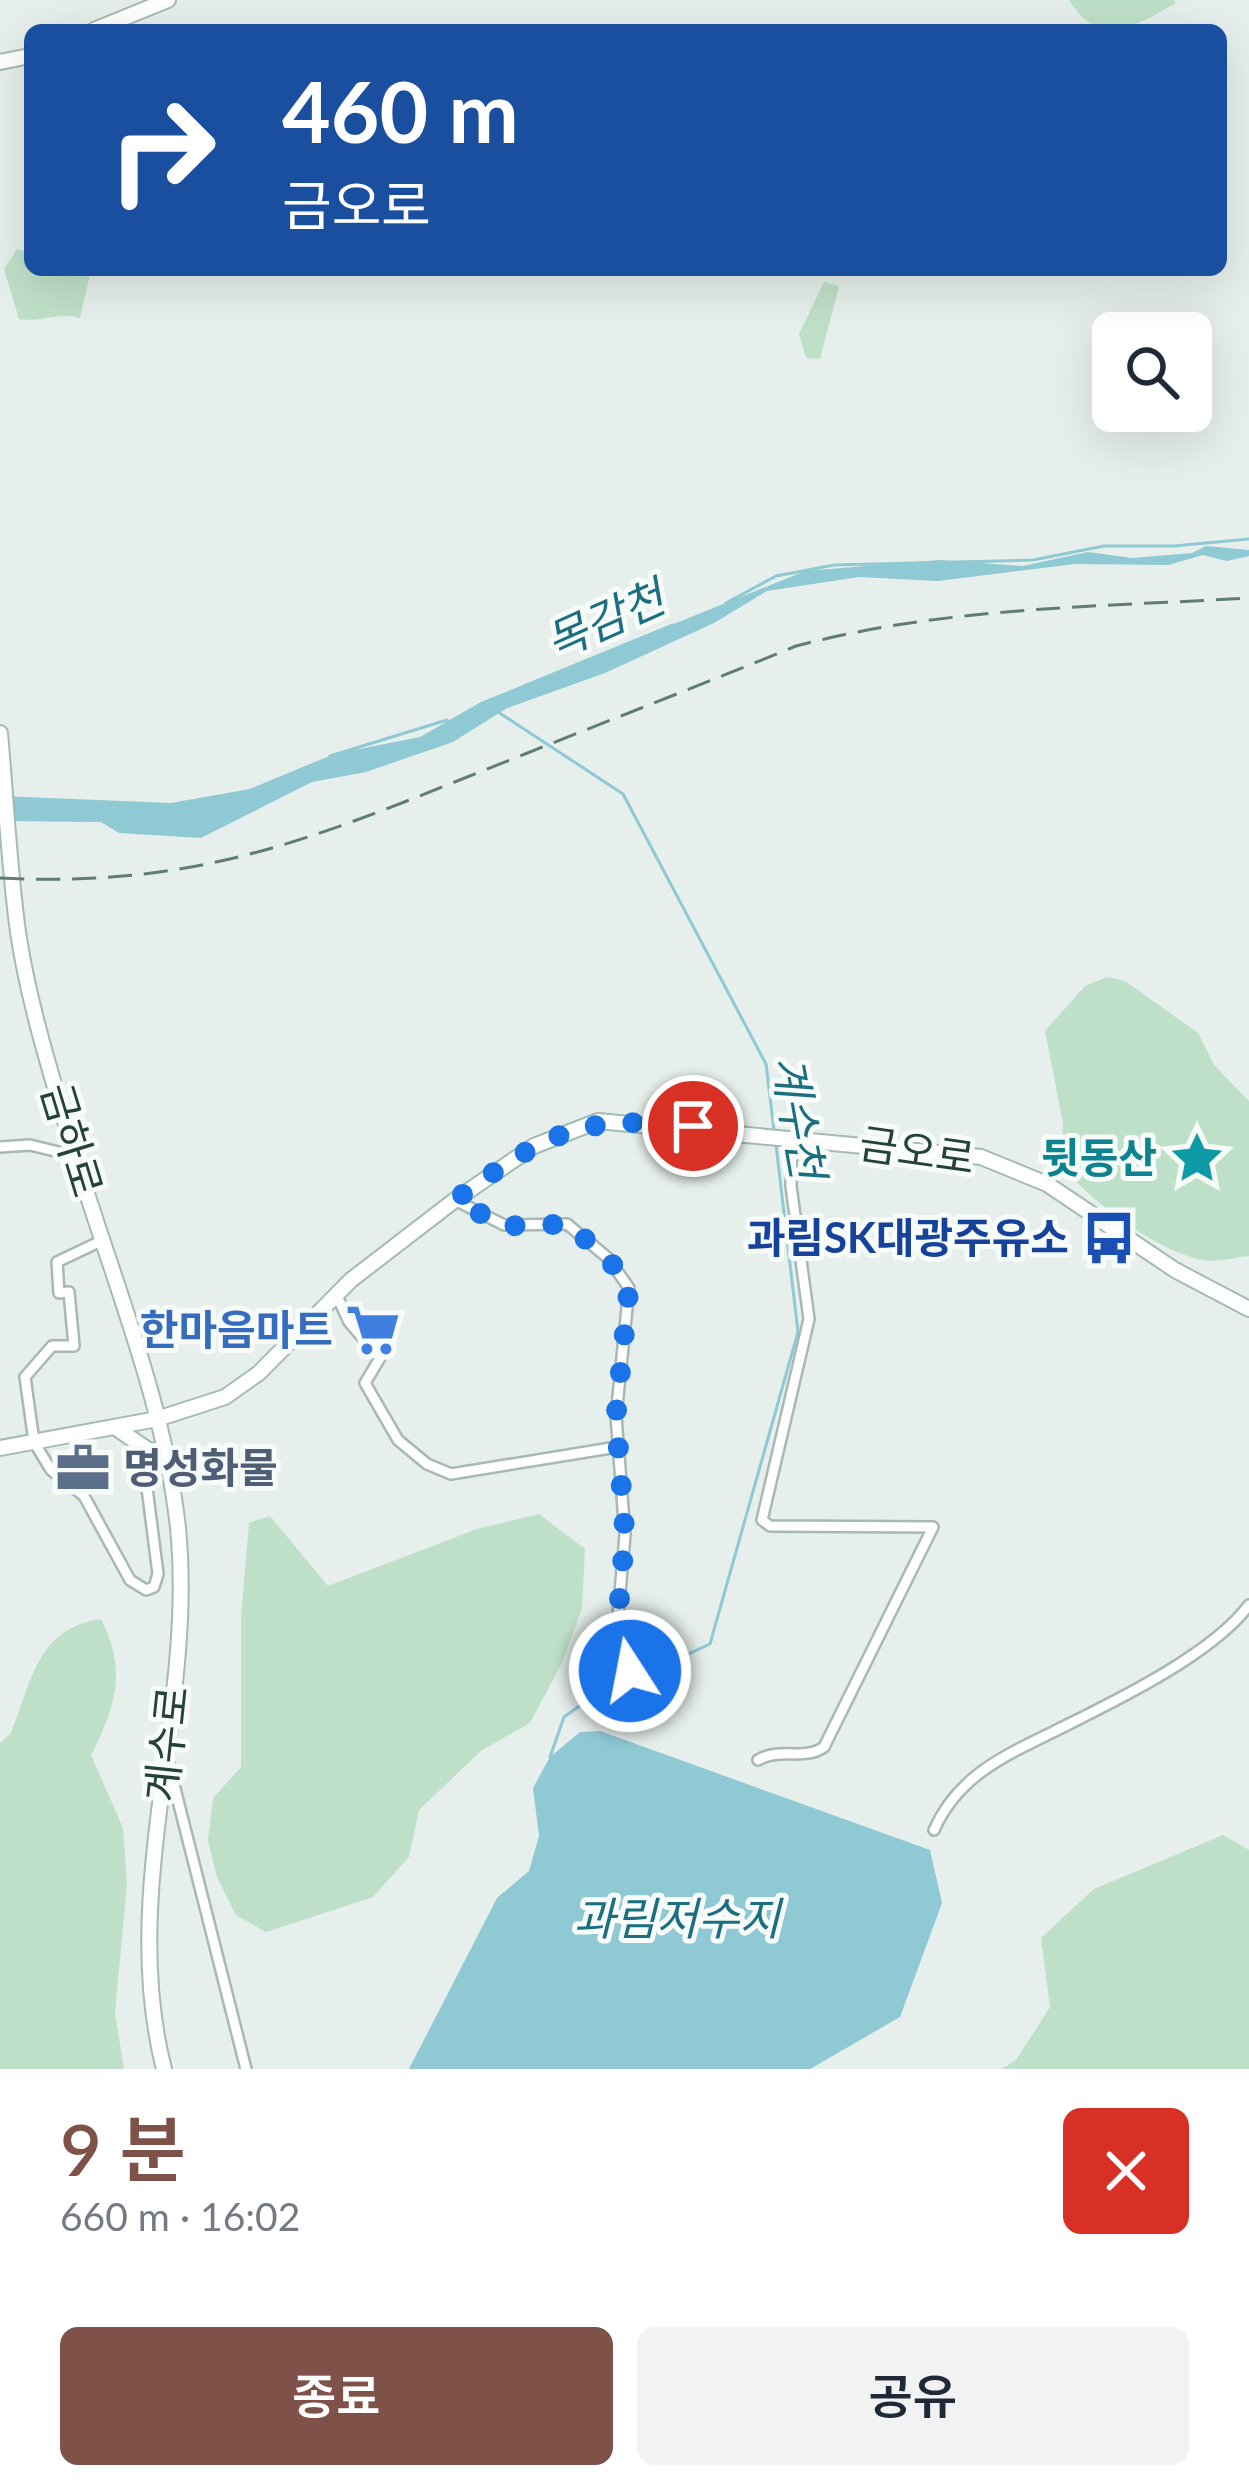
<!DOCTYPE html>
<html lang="ko">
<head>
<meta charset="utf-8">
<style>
  :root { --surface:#fff; --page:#f2f2f3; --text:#1f2937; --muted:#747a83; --accent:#7f5249 }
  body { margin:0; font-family:Lato,"Noto Sans KR",sans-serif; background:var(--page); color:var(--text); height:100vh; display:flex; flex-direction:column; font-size:45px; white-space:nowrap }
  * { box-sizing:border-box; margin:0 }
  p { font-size:39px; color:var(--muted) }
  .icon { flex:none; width:66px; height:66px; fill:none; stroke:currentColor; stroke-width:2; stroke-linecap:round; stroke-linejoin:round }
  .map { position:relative; height:2069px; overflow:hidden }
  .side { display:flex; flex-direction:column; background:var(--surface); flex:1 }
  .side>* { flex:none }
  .top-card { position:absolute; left:24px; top:24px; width:1203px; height:252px; border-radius:18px; box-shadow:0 12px 48px #0002; background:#1a4fa0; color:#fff; overflow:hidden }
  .controls { position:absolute; left:1092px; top:312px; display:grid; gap:24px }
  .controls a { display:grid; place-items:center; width:120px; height:120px; border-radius:18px; background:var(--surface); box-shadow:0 12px 48px #0002; font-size:60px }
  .pin { position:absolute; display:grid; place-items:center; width:102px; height:102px; color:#fff; margin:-51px; border:6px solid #fff; border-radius:50%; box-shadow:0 3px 12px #0007 }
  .me { position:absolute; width:132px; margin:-66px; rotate:349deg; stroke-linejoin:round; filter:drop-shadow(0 0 9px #0008) }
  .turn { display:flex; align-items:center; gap:42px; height:252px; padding:0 60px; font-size:54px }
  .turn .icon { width:156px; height:156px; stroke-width:2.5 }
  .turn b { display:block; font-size:84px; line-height:102px }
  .round { display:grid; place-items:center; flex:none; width:126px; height:126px; border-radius:18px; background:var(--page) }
  .head { display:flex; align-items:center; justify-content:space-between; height:204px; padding:0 60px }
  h1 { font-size:72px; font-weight:600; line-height:90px; color:var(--accent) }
  .button { display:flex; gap:24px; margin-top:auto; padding:24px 60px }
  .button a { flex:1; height:138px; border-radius:18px; background:var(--accent); color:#fff; font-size:48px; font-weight:600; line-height:138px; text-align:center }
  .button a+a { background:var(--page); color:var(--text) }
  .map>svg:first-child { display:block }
  .green { fill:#bfe0c8 }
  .water { fill:#8ec9d4 }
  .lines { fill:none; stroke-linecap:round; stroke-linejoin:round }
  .stream { stroke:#8ec9d4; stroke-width:3 }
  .street-casing { stroke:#a8b8b2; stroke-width:14 }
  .secondary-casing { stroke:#a4bbb3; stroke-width:18 }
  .street { stroke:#fff; stroke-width:9 }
  .secondary { stroke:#fff; stroke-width:14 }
  .rail { stroke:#5f7d75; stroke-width:3; stroke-dasharray:24 12; stroke-linecap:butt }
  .route { stroke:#1a73e8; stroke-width:21; stroke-dasharray:0 37.8 }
  .labels { text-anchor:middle; stroke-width:10; stroke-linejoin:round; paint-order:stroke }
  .street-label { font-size:42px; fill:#24423a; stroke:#f7fbf9 }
  .culture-label { font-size:42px; font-weight:bold; fill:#0d838f; stroke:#f7fbf9; text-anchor:end }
  .transit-label { font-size:42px; font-weight:bold; fill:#164399; stroke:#f7fbf9; text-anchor:end }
  .shop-label { font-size:42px; font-weight:bold; fill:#366cbe; stroke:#f7fbf9; text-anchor:end }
  .service-label { font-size:42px; font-weight:bold; fill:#4e5e75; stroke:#f7fbf9; text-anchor:start }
  .water-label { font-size:45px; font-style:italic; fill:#1c6f80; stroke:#f7fbf9 }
</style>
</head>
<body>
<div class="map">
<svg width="1249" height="2069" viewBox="0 0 1249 2069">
  <rect width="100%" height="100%" fill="#e6efeb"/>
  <!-- green -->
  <path class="green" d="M1069 0H1174L1176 3C1136 26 1099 49 1069 0Z
    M17 249 30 253V270H91L80 318C61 311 41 323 19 319L4 269Z
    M824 282 839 286 820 359 806 358 799 334Z
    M1107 977 1125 981 1198 1033 1214 1065 1249 1101V1256C1235 1257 1216 1263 1202 1260 1150 1248 1097 1204 1061 1167L1063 1123 1045 1031 1085 986Z
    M539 1514 585 1549 582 1608 562 1663 530 1723 482 1750 419 1810 409 1857 373 1897 266 1932 236 1915 217 1877 208 1841 213 1798 241 1767V1617L249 1523 270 1516 328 1586 477 1529Z
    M101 1619C127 1670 116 1707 91 1755L123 1828 127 1883 115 2013 124 2069H0V1743L11 1733C32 1681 37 1628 101 1619Z
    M1223 1835 1249 1850V2069H1002L1016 2060 1050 2007 1041 1938 1094 1889Z"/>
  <!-- water -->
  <path class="water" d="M1206 546 1249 550V556L1227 561 1203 555 1168 565 1075 564 938 581 859 577 767 591 714 623 605 673 507 708 453 742 366 772 312 782 201 838 119 833 101 822 0 821V796L171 803 250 789 334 754 420 737 481 702 805 571 940 560 1023 566 1088 552 1132 558 1192 553Z
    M600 1731 930 1850 942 1903 900 2017 810 2069H409L497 1898 529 1871 539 1836 533 1788 550 1757 580 1732Z"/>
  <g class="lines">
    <!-- stream -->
    <path class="stream" d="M726 603 776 576 834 565 1033 560 1104 546H1174L1249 539
      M527 685 673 625
      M495 710 623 794 766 1064 774 1130
      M330 756 447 720
      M550 1757 564 1717 586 1701 710 1644 798 1332 776 1145"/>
    <defs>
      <path id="street" d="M0 1147 30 1145 75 1156
        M455 1200 504 1225 567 1224 608 1258 629 1288 616 1416 625 1535 616 1639 630 1671
        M103 1240 57 1262 59 1293 69 1292 74 1346H52L25 1377 34 1442 51 1470 84 1496 130 1580 146 1590 154 1587 158 1574 145 1472 151 1448
        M336 1294 349 1322 380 1358 365 1383 398 1440 427 1464 451 1474 617 1447
        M758 1760C779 1747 805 1761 824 1747L933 1527 770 1526 762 1520 809 1319 791 1186 792 1137
        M168 1761 246 2069
        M934 1830C958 1776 1004 1756 1053 1732 1111 1703 1211 1656 1249 1605"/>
      <path id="secondary" d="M94 30 168 0
        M0 62 30 56
        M0 733C6 799 9 867 18 932 29 1006 53 1080 74 1152 111 1276 164 1399 178 1528 196 1709 118 1890 164 2069
        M116 1428 166 1462
        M0 1448 157 1419 225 1397 259 1373 351 1280 455 1200 534 1146 598 1121 981 1157 1047 1184 1175 1270 1249 1309"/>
    </defs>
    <!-- street casing -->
    <use href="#street" class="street-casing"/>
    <!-- secondary casing -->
    <use href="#secondary" class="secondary-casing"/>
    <!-- street -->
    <use href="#street" class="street"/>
    <!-- secondary -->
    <use href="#secondary" class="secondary"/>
    <!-- rail -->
    <path class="rail" d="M0 878C214 889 334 829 525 754 615 718 706 683 796 646 944 607 1097 607 1249 598"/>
  </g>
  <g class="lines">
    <!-- route -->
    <path class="route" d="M630 1671 616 1639 625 1535 616 1416 629 1288 608 1258 567 1224 504 1226 455 1200C547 1133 578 1114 693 1126"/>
  </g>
  <!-- icons -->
  <defs>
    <symbol id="sight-bare" viewBox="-9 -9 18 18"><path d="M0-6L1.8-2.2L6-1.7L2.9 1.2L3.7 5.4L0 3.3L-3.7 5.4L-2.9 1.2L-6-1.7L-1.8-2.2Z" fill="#0f9aa8" stroke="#f7fbf9" stroke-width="2.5" paint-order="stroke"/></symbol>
    <symbol id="bus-bare" viewBox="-9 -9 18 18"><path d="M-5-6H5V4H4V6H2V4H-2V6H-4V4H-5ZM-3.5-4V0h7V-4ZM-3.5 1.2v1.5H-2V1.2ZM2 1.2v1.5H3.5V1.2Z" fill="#1a4fb4" stroke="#f7fbf9" stroke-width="2.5" paint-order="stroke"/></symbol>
    <symbol id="supermarket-bare" viewBox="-9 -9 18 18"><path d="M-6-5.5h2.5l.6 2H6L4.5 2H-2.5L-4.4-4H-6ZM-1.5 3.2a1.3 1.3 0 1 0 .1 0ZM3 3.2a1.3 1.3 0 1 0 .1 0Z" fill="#3f7fe0" stroke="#f7fbf9" stroke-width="2.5" paint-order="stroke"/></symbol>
    <symbol id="office-bare" viewBox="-9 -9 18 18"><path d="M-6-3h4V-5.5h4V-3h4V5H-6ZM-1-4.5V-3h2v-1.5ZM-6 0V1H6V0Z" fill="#5c6f8a" stroke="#f7fbf9" stroke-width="2.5" paint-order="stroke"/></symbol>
  </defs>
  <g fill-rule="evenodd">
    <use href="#sight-bare" x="1159" y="1120" width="76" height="76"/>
    <use href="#bus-bare" x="1071" y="1200" width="76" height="76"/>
    <use href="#supermarket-bare" x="335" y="1292" width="76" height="76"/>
    <use href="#office-bare" x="45" y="1430" width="76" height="76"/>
  </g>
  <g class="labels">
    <!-- street labels -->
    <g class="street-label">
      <text transform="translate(72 1140) rotate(73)" y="15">금하로</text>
      <text transform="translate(917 1151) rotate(8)" y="15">금오로</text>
      <text transform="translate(167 1744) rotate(-84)" y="15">계수로</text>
    </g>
    <!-- culture labels -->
    <g class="culture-label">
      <text x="1157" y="1173">뒷동산</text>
    </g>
    <!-- transit labels -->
    <g class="transit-label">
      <text x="1069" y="1253">과림SK대광주유소</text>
    </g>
    <!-- shop labels -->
    <g class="shop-label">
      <text x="333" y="1345">한마음마트</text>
    </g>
    <!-- service labels -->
    <g class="service-label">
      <text x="123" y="1483">명성화물</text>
    </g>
    <!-- water labels -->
    <g class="water-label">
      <text transform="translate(605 620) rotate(-24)" y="16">목감천</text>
      <text transform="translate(798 1117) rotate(80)" y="16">계수천</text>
      <text x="677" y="1935">과림저수지</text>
    </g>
  </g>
</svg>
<div class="controls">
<a><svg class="icon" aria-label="search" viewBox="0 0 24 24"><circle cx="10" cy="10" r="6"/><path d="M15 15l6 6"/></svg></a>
</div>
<div class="pin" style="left:693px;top:1126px;background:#d93025"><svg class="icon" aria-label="arrive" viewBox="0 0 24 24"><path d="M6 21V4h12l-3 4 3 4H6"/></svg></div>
<svg class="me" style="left:630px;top:1671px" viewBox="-20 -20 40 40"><circle r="17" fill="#1a73e8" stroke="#fff" stroke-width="3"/><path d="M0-11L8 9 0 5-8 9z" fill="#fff"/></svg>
<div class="top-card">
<div class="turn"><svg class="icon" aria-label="right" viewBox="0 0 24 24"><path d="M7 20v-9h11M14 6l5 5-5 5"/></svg><div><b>460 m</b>금오로</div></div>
</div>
</div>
<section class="side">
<div class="head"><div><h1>9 분</h1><p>660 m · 16:02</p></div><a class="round" style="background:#d93025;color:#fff"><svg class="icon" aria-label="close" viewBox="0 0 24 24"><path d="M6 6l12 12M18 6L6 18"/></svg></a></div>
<div class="button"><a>종료</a><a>공유</a></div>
</section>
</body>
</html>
